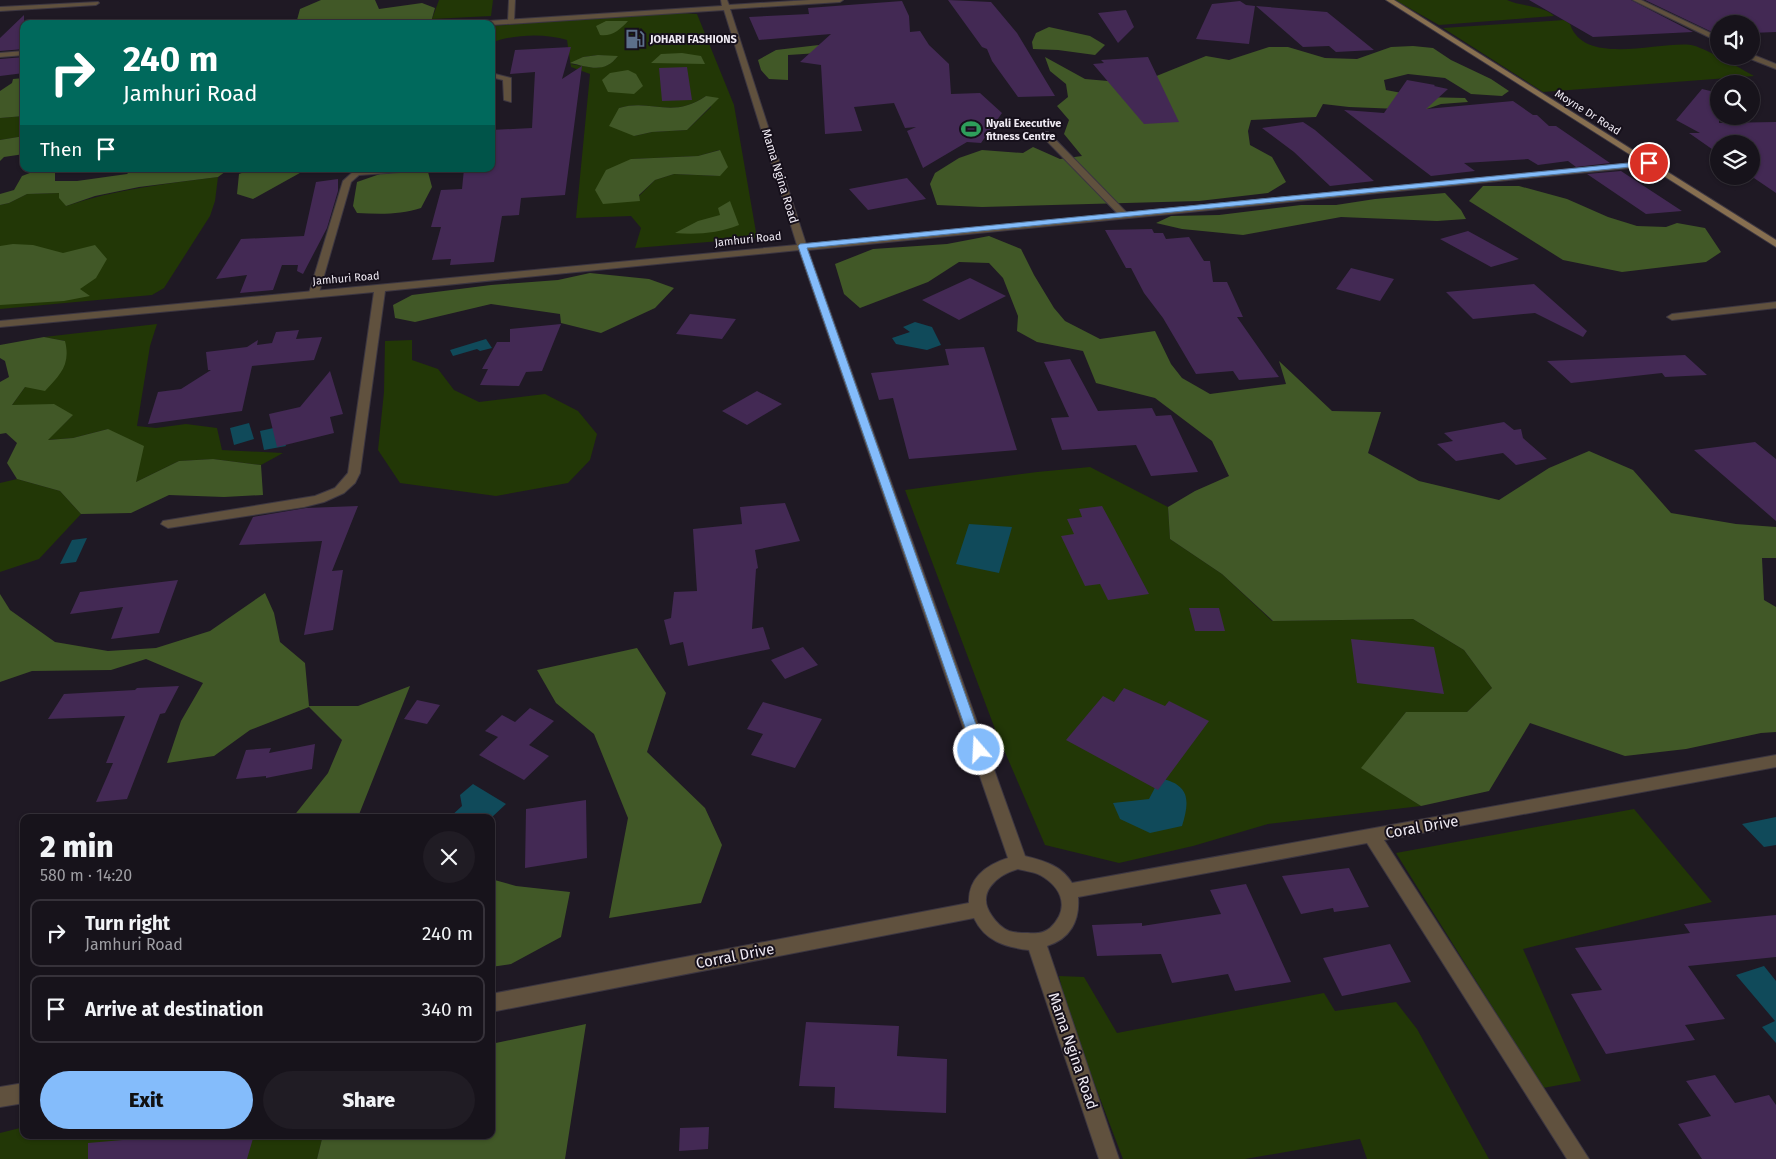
<!DOCTYPE html>
<html lang="en">
<head>
<meta charset="utf-8">
<style>
  :root { --surface:#17131b; --page:#201c24; --text:#f1f3f6; --muted:#9e9ea3; --line:#36323a; --accent:#84bcfb }
  body { margin:0; font-family:"Fira Sans",sans-serif; background:var(--page); color:var(--text); height:100vh; display:flex; flex-direction:column; font-size:19px; white-space:nowrap }
  * { box-sizing:border-box; margin:0 }
  p { font-size:16px; color:var(--muted) }
  .icon { flex:none; width:28px; height:28px; fill:none; stroke:currentColor; stroke-width:2; stroke-linecap:round; stroke-linejoin:round }
  .map { position:relative; flex:1; overflow:hidden }
  .panel { position:absolute; left:20px; top:814px; width:475px; height:325px; display:flex; flex-direction:column; background:var(--surface); border-radius:10px; box-shadow:0 1px 4px #0004,0 0 0 1px var(--line) }
  .panel>* { flex:none }
  .guide { position:absolute; left:20px; top:20px; width:475px; height:152px; border-radius:10px; box-shadow:0 1px 4px #0004,0 0 0 1px var(--line); background:#00695c; color:#fff; overflow:hidden }
  .buttons { position:absolute; left:1710px; top:15px; display:grid; gap:10px }
  .buttons a { display:grid; place-items:center; width:50px; height:50px; border-radius:50%; background:var(--surface); box-shadow:0 1px 4px #0004,0 0 0 1px var(--line); font-size:25px }
  .pin { position:absolute; display:grid; place-items:center; width:42px; height:42px; color:#fff; margin:-21px; border:2px solid #fff; border-radius:50%; box-shadow:0 1px 5px #0007 }
  .me { position:absolute; width:55px; margin:-28px; rotate:341deg; stroke-linejoin:round; filter:drop-shadow(0 0 4px #0008) }
  .turn { display:flex; align-items:center; gap:18px; height:105px; padding:0 20px; font-size:22px }
  .turn .icon { width:65px; height:65px; stroke-width:2.5 }
  .turn b { display:block; font-size:35px; line-height:42px }
  .then { display:flex; align-items:center; height:48px; padding:0 20px; background:#0003; gap:10px; font-size:19px }
  .round { display:grid; place-items:center; flex:none; width:52px; height:52px; border-radius:26px; background:var(--page) }
  .head { display:flex; align-items:center; justify-content:space-between; height:85px; padding:0 20px }
  h1 { font-size:30px; font-weight:800; line-height:38px }
  .cta { display:flex; gap:10px; margin-top:auto; padding:10px 20px }
  .cta a { flex:1; height:58px; border-radius:30px; background:var(--accent); color:#111; font-size:20px; font-weight:800; line-height:58px; text-align:center }
  .cta a+a { background:var(--page); color:var(--text) }
  ul { padding:0; list-style:none }
  li { display:flex; align-items:center; gap:15px; height:68px; margin:0 10px 8px; padding:0 10px; border:2px solid var(--line); border-radius:10px }
  li div { flex:1 }
  li b { display:block; font-size:19px }
  li em { font-style:normal }
  .map>svg:first-child { display:block }
  .green { fill:#223706; fill-rule:evenodd }
  .forest { fill:#415827 }
  .water { fill:#104a5a }
  .building { fill:#432954 }
  .lines { fill:none; stroke-linecap:round; stroke-linejoin:round }
  .service-casing { stroke:#3c3641; stroke-width:2 }
  .minor-casing { stroke:#3c3641; stroke-width:2 }
  .secondary-casing { stroke:#3c3641; stroke-width:2 }
  .service { fill:#60513e; fill-rule:evenodd }
  .minor { fill:#60513e; fill-rule:evenodd }
  .secondary { fill:#876f50; fill-rule:evenodd }
  .route { fill:#84bcfb; stroke:#567aa3 }
  .labels { text-anchor:middle; stroke-width:4; stroke-linejoin:round; paint-order:stroke }
  .far-poi-label { font-size:11px; font-weight:bold; fill:#eee9f2; stroke:#16101b; text-anchor:start }
  .far-street-label { font-size:11px; fill:#eee9f2; stroke:#16101b }
  .street-label { font-size:12px; fill:#eee9f2; stroke:#16101b }
  .near-street-label { font-size:15px; fill:#eee9f2; stroke:#16101b }
</style>
</head>
<body>
<div class="map">
<svg width="1776" height="1159" viewBox="0 0 1776 1159">
  <rect width="100%" height="100%" fill="#1f1924"/>
  <!-- green -->
  <path class="green" d="M439 0H493L491 16 432 19Z
    M1395 0H1507C1522 7 1543 5 1554 16L1439 25Z
    M679 13 697 14 734 105 757 238 635 248 641 228 631 216 576 218 590 74 571 67 567 40C545 33 513 34 491 43V26ZM598 55 617 57C604 73 590 67 571 64L583 57ZM706 96 711 107 687 130 652 132 634 136 619 108C652 98 671 120 706 96ZM719 150V176L674 174 655 180 639 196 631 159 698 156Z
    M1564 20 1570 24C1584 67 1659 41 1691 45 1701 46 1742 69 1754 76L1543 92 1443 28Z
    M24 116V136L0 140V118Z
    M218 177 215 201 210 216 164 288 152 295 0 309V205L9 203 27 194 59 193 66 206C116 189 166 184 218 177Z
    M157 324 150 346 137 426 156 428 186 424 217 428 222 450 283 453 261 465 213 459 179 461 136 482 108 429 73 438 47 440 72 416 12 405 25 387 65 341 44 337Z
    M412 340V360L438 369 454 390 479 402 545 394 578 411 597 434 590 460 568 483 496 496 400 483 378 450 384 392 385 341Z
    M1090 467 1168 507 1170 539 1222 574 1272 621 1413 619 1464 650 1492 688 1467 712H1406L1362 768 1421 806 1268 824 1193 846 1119 863 1045 845 995 729 905 490 1037 472Z
    M17 479 60 491 81 514 39 559 0 572V483Z
    M1634 809 1712 902 1523 949 1581 1081 1543 1088 1396 853Z
    M1059 976 1084 977 1117 1033 1324 993 1335 1011 1396 1002 1417 1029 1489 1159H1367L1360 1139 1245 1159H1123L1068 1014Z
    M24 1127V1135H323L317 1159H0V1133Z"/>
  <!-- forest -->
  <path class="forest" d="M321 0H375L379 9 422 3 435 8 431 22 301 24 297 20 300 9Z
    M606 21H628C620 30 611 37 600 35L596 26Z
    M1049 27 1090 36 1105 45 1095 55 1058 50 1033 49 1032 42 1036 33Z
    M836 43 819 53 788 55V80L769 79 761 70 758 60 776 50Z
    M1413 46 1433 48 1451 60 1491 79 1509 91 1502 96 1471 94 1445 78 1408 74 1384 80 1386 90 1423 97 1465 98 1468 102 1441 104 1424 110 1349 107 1323 104 1316 117 1251 120 1248 131 1250 145 1272 157 1286 182 1268 193 1199 201 982 207 937 205 930 184 935 173 959 158 982 150 1023 153 1033 147 1060 159 1082 156 1064 134 1069 120 1057 106 1068 97 1066 84 1050 71 1045 57 1085 79 1108 81 1154 77 1206 56 1229 60 1269 47H1288L1325 58 1357 59 1391 47Z
    M682 53 701 56 705 64 651 63 661 54Z
    M598 55 618 56C604 74 590 67 570 63L583 57Z
    M628 70 636 74 643 86 634 94 608 92 602 80 610 73Z
    M24 78V116L0 118V91L12 83 13 79Z
    M706 96 719 98 687 130 652 132 634 136 609 126 619 108C652 98 671 120 706 96Z
    M24 136V154L4 157 0 161V140Z
    M720 150 728 167 720 176 674 174 655 180 639 195 640 201 603 204 595 190 606 170 631 159 698 156Z
    M40 169 55 171V181H77L127 174 132 169H229L218 177 139 187 95 196 66 206 59 198V193L27 194 9 203 0 205V194L14 190 22 176Z
    M252 169H307L253 199 237 194 239 174Z
    M415 171 428 172 432 187 421 208C400 215 379 214 357 213L353 206 357 182 380 174Z
    M1483 186H1519L1567 199 1608 217 1637 226 1666 227 1677 223 1705 228 1721 252 1706 262 1622 272 1563 260 1469 201Z
    M1445 193 1461 210 1466 219 1437 221 1341 217 1243 235 1182 229 1156 223 1171 216 1219 215 1301 205H1336L1375 199Z
    M730 201 739 225C718 233 698 235 675 233L698 221 720 215 718 208Z
    M989 236 1021 249 1034 275 1054 308 1065 321 1100 339 1155 331 1171 364 1182 378 1210 394 1286 384 1279 361 1332 411 1381 412 1368 453 1419 481 1499 500 1549 468 1589 451 1633 470 1671 513 1736 524 1776 527V558H1762L1764 600 1776 607V732L1761 733 1686 749 1625 756 1530 723 1489 791 1421 806 1361 768 1406 712H1467L1492 688 1464 650 1413 619 1273 621 1222 574 1170 539 1168 507 1195 491 1229 476 1212 441 1155 398 1096 383 1083 351 1037 342 1017 331 1018 316 1003 278 989 263 959 262 928 282 860 308 844 294 835 264 873 249 947 244Z
    M13 244 33 245 63 253 95 245 107 259 96 278 80 289 90 296 64 301 0 305V246Z
    M590 273 649 279 674 288 655 308 601 333 561 323 560 314 491 304 415 322 395 318 393 305 412 295 491 285 558 280Z
    M44 337 65 341C71 365 60 375 45 391L25 387 12 405 54 404 73 415 48 440 73 438 108 429 144 446 136 482 179 461 213 459 261 465 263 495 224 497 169 495 131 513 81 514 60 491 17 479 7 463 17 443 6 433 0 434V382L9 377 5 361 0 358V345Z
    M265 593 274 613 280 642 305 663 309 706H358L410 686 358 817H293L328 773 342 740 309 707 250 730 214 756 167 763 181 721 203 683 146 659 111 670 32 671 0 682V594L10 610 55 642 108 651 156 648 210 631Z
    M637 648 666 693 647 752 705 808 722 845 701 903 609 918 628 818 594 734 556 703 537 670Z
    M491 879 516 886 570 892 561 937 511 964 491 967Z
    M586 1024 565 1159H317L323 1135H491V1044Z"/>
  <!-- water -->
  <path class="water" d="M915 322 932 327 941 345 927 350 896 344 892 338 910 332 903 327Z
    M486 339 492 348 480 351 477 349 453 356 450 350Z
    M249 423 254 439 234 445 230 428Z
    M278 427 286 446 264 450 260 431Z
    M969 524 1012 527 999 573 956 564Z
    M87 538 76 562 60 564 72 540Z
    M1160 778C1190 785 1190 800 1182 826L1150 833 1120 819 1113 803 1149 799Z
    M473 784 506 804 491 818 450 817 462 806 460 795Z
    M1776 817V845L1764 847 1742 824Z
    M1764 966 1776 981V1043L1762 1027 1775 1021 1736 975Z"/>
  <!-- building -->
  <path class="building" d="M948 0 991 2 1017 33 1055 96 1018 97 992 61 987 49 982 47Z
    M1529 0H1631L1693 32 1593 37Z
    M1645 0H1776V32L1751 33V24H1719V31H1710Z
    M902 1 909 16 910 32 920 31 929 45 949 64 951 94 980 93 1002 113 981 143 967 142 923 168 907 131 916 127 905 128 894 103 854 107 862 131 825 134 821 65 800 62 831 34 759 40 749 17 809 14 808 8Z
    M1240 1 1246 5 1255 6 1249 44 1196 39 1212 4Z
    M1256 6 1327 12 1374 50 1336 52 1329 46 1303 47Z
    M1126 10 1134 27 1118 43 1098 13Z
    M24 15V49L0 51V38Z
    M571 47 562 79 582 66 565 195 521 198 519 215 502 216 494 262 450 265 451 259 432 260 441 227H431L441 190 462 189 464 169H491V130L532 128 535 72 510 74 515 50Z
    M24 57V73L0 76V59Z
    M1148 57 1179 122 1144 124 1093 64 1104 63 1101 60Z
    M687 67 692 100 662 101 659 68Z
    M1407 80 1435 85 1434 86 1448 89 1426 109 1513 101 1533 115H1537L1549 126H1556L1610 163 1576 167 1568 161 1538 165 1528 159 1464 163 1475 171 1431 176 1344 110 1384 113Z
    M1702 89 1719 93V123L1776 122V193L1751 176V144H1719V154L1689 133H1700L1676 120Z
    M1303 122 1315 130 1374 181 1330 186 1294 152 1262 128Z
    M1621 171 1624 173 1682 211 1646 214 1587 174Z
    M907 178 926 199 868 210 849 189Z
    M338 179V191L327 228 303 274 297 271 298 265H282L273 290 240 293 247 275 216 279 241 239 304 236 316 182Z
    M1152 229 1154 233H1163L1166 239 1189 237 1204 261H1210L1213 282H1227L1243 317H1237L1279 377 1239 380 1233 371 1196 374 1163 318 1144 293 1131 268H1126L1105 230Z
    M1468 231 1519 259 1491 267 1440 239Z
    M1351 268 1394 279 1380 301 1336 289Z
    M970 278 1006 296 959 320 922 300Z
    M1534 284 1587 331 1583 337 1535 313 1473 319 1446 292Z
    M690 314 736 319 722 339 676 334Z
    M561 324 542 371 526 372 519 386 480 385 488 369H482L497 342H510V329Z
    M299 330 296 339 322 337 314 360 252 366 242 411 148 424 158 392 181 389 211 370H208L206 352 247 347 258 340 257 345 272 343 276 332Z
    M984 347 1017 450 909 459 893 398 879 400 871 373 949 365 945 349Z
    M1685 355 1707 375 1665 377 1662 373 1571 383 1547 361Z
    M1070 359 1098 411 1152 408 1156 416 1171 415 1198 472 1151 476 1136 445 1062 450 1051 418 1069 417 1044 362Z
    M330 371 343 414 330 417 334 433 277 447 269 414 300 407Z
    M757 391 782 404 747 425 722 411Z
    M1504 422 1514 430 1521 429 1523 438 1547 459 1516 465 1503 453 1456 461 1437 444 1453 441 1444 433Z
    M1755 442 1776 459V521L1694 450Z
    M785 503 800 541 755 550 758 568 756 569 752 629 763 627 770 649 688 666 683 642 670 645 664 620 671 618 674 592 697 591 693 529 742 524 740 507Z
    M358 506 332 571 343 570 333 630 304 635 322 541 239 545 253 517 306 508Z
    M1102 506 1114 528 1149 594 1108 600 1100 584 1085 586 1061 536 1074 534 1067 519 1082 517 1079 509Z
    M178 580 159 633 111 639 123 607 70 614 80 592Z
    M1189 608H1219L1225 631H1195Z
    M1351 639 1434 647 1444 694 1357 683Z
    M803 647 818 665 785 679 771 660Z
    M179 686 165 713 160 714 127 799 96 802 113 763H106L125 716 48 719 64 694 135 690 137 688Z
    M1124 688 1165 706 1169 701 1209 721 1158 790 1066 740 1103 696 1114 702Z
    M417 700 440 705 427 724 404 719Z
    M763 702 822 719 795 768 751 755 763 734 747 729Z
    M530 708 554 721 529 745 549 756 524 780 479 755 498 737 485 731 502 715 515 722Z
    M315 744 312 769 266 778V776L236 779 246 750 271 748 269 753Z
    M586 800 587 858 525 868 526 809Z
    M1349 868 1369 907 1334 912 1333 908 1301 914 1282 876Z
    M1246 884 1291 982 1235 991 1228 974 1172 983 1161 954 1097 956 1092 925 1142 923V926L1221 914 1210 890Z
    M1776 915V957L1688 966 1725 1019 1685 1025 1695 1040 1606 1054 1571 994 1602 990 1575 948 1690 933 1684 924Z
    M1390 944 1411 982 1342 996 1323 958Z
    M806 1022 899 1026 897 1056 947 1059 946 1113 834 1108 835 1087 799 1086Z
    M1715 1075 1735 1103 1769 1095 1776 1105V1159H1702L1678 1124 1711 1116 1686 1081Z
    M709 1127 708 1149 679 1151 680 1128Z
    M180 1135H254L247 1159H88V1143Z"/>
  <g class="lines">
    <defs>
      <path id="service" d="M509 0H515L514 21 511 23 508 21Z
        M1042 132H1048L1127 213V217H1121L1042 136Z
        M375 169H404L400 172 359 175 351 182 319 293 314 296 310 295 309 293 343 181 354 171Z"/>
      <path id="minor" d="M721 0H727L729 5 810 0H843L840 2 730 9 806 244 1652 161V165L1649 166 808 250 1025 856C1044 861 1061 865 1072 883L1776 755V767L1384 840 1589 1159H1567L1367 843 1078 897C1080 921 1070 939 1047 946L1119 1159H1099L1029 950C1005 947 985 941 974 918L491 1012V994L969 903C968 878 986 865 1008 858L799 250 385 291 360 473 355 483 344 493 324 502 304 507 168 528 161 524 163 521 315 496 335 488 348 473 374 292 0 327V321L797 245 724 10 491 25 470 24 473 22 722 6ZM1018 869C1025 871 1034 872 1040 875 1063 888 1070 909 1050 928 1044 933 1036 934 1028 933 1022 933 1015 933 1009 931 1002 928 996 922 992 916 975 893 997 875 1018 869Z
        M1633 0H1641L1719 37V42Z
        M98 2 99 3 96 5 0 11V7Z
        M24 51V55L0 57V53Z
        M1751 54 1776 64V69L1748 58Z
        M491 73 511 78V102L504 100 503 80 491 77Z
        M1776 302V308L1672 320 1667 317 1672 314Z
        M24 1083V1103L0 1107V1087Z"/>
      <path id="secondary" d="M1386 0H1394L1776 240V247Z"/>
    </defs>
    <!-- service casing -->
    <use href="#service" class="service-casing"/>
    <!-- minor casing -->
    <use href="#minor" class="minor-casing"/>
    <!-- secondary casing -->
    <use href="#secondary" class="secondary-casing"/>
    <!-- service -->
    <use href="#service" class="service"/>
    <!-- minor -->
    <use href="#minor" class="minor"/>
    <!-- secondary -->
    <use href="#secondary" class="secondary"/>
  </g>
  <!-- route -->
  <path class="route" d="M1649 161 1651 162V165L807 248 985 750 984 753H974L798 246 800 244Z"/>
  <!-- icons -->
  <defs>
    <symbol id="fuel-bare" viewBox="-9 -9 18 18"><path d="M-5.5-6h7V0h2V4h1.3V-2.5L3-4.5l.8-.8L6-3V5H2.5V1h-1V6h-7ZM-4.2-4.7v3.2H.2V-4.7Z" fill="#5c6f8a" stroke="#16101b" stroke-width="2.5" paint-order="stroke"/></symbol>
    <symbol id="stadium-bare" viewBox="-9 -9 18 18"><path d="M0-5a6.5 5 0 1 0 0 10a6.5 5 0 1 0 0-10ZM-3.5-1.8h7v3.6h-7Z" fill="#2e9e5b" stroke="#16101b" stroke-width="2.5" paint-order="stroke"/></symbol>
  </defs>
  <g fill-rule="evenodd">
    <use href="#fuel-bare" x="621" y="25" width="28" height="28"/>
    <use href="#stadium-bare" x="957" y="115" width="28" height="28"/>
  </g>
  <g class="labels">
    <!-- far-poi labels -->
    <g class="far-poi-label">
      <text x="650" y="43">JOHARI FASHIONS</text>
      <text x="986" y="127">Nyali Executive<tspan x="986" dy="13">fitness Centre</tspan></text>
    </g>
    <!-- far-street labels -->
    <g class="far-street-label">
      <text transform="translate(1588 112) rotate(32)" y="4">Moyne Dr Road</text>
      <text transform="translate(748 239) rotate(-6)" y="4">Jamhuri Road</text>
      <text transform="translate(346 278) rotate(-5)" y="4">Jamhuri Road</text>
    </g>
    <!-- street labels -->
    <g class="street-label">
      <text transform="translate(780 176) rotate(73)" y="4">Mama Ngina Road</text>
    </g>
    <!-- near-street labels -->
    <g class="near-street-label">
      <text transform="translate(1422 827) rotate(-10)" y="5">Coral Drive</text>
      <text transform="translate(735 956) rotate(-11)" y="5">Corral Drive</text>
      <text transform="translate(1073 1051) rotate(71)" y="5">Mama Ngina Road</text>
    </g>
  </g>
</svg>
<div class="buttons">
<a><svg class="icon" aria-label="sound" viewBox="0 0 24 24"><path d="M4 9h4l5-4v14l-5-4H4zM17 9q2 3 0 6"/></svg></a>
<a><svg class="icon" aria-label="search" viewBox="0 0 24 24"><circle cx="10" cy="10" r="6"/><path d="M15 15l6 6"/></svg></a>
<a><svg class="icon" aria-label="layers" viewBox="0 0 24 24"><path d="M12 4l9 5-9 5-9-5zM3 14l9 5 9-5"/></svg></a>
</div>
<div class="pin" style="left:1649px;top:163px;background:#d93025"><svg class="icon" aria-label="arrive" viewBox="0 0 24 24"><path d="M6 21V4h12l-3 4 3 4H6"/></svg></div>
<svg class="me" style="left:979px;top:750px" viewBox="-20 -20 40 40"><circle r="17" fill="#84bcfb" stroke="#fff" stroke-width="3"/><path d="M0-11L8 9 0 5-8 9z" fill="#fff"/></svg>
<div class="guide">
<div class="turn"><svg class="icon" aria-label="right" viewBox="0 0 24 24"><path d="M7 20v-9h11M14 6l5 5-5 5"/></svg><div><b>240 m</b>Jamhuri Road</div></div>
<div class="then">Then<svg class="icon" aria-label="arrive" viewBox="0 0 24 24"><path d="M6 21V4h12l-3 4 3 4H6"/></svg></div>
</div>
<section class="panel">
<div class="head"><div><h1>2 min</h1><p>580 m · 14:20</p></div><a class="round"><svg class="icon" aria-label="close" viewBox="0 0 24 24"><path d="M6 6l12 12M18 6L6 18"/></svg></a></div>
<ul>
<li><svg class="icon" aria-label="right" viewBox="0 0 24 24"><path d="M7 20v-9h11M14 6l5 5-5 5"/></svg><div><b>Turn right</b><p>Jamhuri Road</p></div><em>240 m</em></li>
<li><svg class="icon" aria-label="arrive" viewBox="0 0 24 24"><path d="M6 21V4h12l-3 4 3 4H6"/></svg><div><b>Arrive at destination</b></div><em>340 m</em></li>
</ul>
<div class="cta"><a>Exit</a><a>Share</a></div>
</section>
</div>
</body>
</html>
